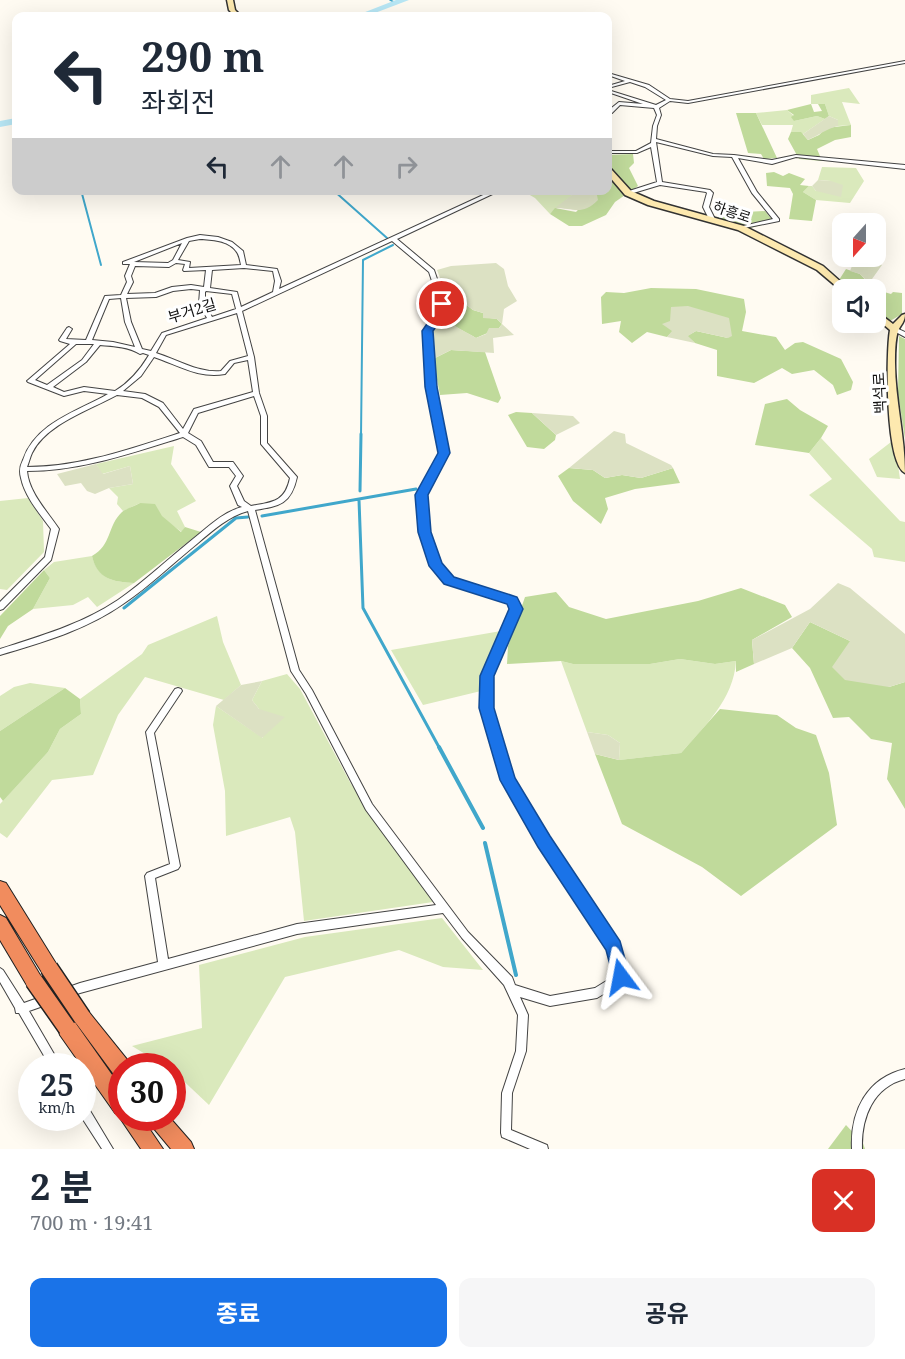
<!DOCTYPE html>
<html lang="ko">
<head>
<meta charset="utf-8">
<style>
  :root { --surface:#fff; --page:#f6f6f7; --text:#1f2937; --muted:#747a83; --accent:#1a73e8 }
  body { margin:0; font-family:"Noto Serif","Noto Sans KR",serif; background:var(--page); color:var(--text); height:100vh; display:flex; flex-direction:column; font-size:22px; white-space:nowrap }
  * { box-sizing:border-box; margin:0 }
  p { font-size:20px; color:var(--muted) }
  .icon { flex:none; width:33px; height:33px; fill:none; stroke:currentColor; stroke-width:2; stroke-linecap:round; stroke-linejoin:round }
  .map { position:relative; height:1149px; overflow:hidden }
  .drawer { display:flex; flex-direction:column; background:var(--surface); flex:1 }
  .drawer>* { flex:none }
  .hud { position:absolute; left:12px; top:12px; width:600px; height:183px; border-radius:12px; box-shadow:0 6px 24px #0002; background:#fff; color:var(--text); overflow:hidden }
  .needle { width:39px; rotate:201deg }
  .fabs { position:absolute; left:832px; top:213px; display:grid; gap:12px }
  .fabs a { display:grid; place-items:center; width:54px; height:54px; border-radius:12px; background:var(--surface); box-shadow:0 6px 24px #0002; font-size:30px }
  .speed { position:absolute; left:18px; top:1053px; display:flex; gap:12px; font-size:30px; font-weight:700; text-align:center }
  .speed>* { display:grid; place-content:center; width:78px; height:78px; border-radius:50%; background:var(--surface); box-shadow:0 6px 24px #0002; line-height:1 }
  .speed small { font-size:15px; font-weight:400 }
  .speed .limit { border:9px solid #d22; background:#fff; color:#111 }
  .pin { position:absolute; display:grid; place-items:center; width:51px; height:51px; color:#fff; margin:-26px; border:3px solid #fff; border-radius:50%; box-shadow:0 2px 6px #0007 }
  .me { position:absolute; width:66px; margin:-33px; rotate:347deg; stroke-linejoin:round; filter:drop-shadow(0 0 4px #0008) }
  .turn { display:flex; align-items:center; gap:21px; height:126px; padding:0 30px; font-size:27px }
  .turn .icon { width:78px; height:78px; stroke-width:2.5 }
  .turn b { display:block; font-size:42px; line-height:51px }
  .lanes { display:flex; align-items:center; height:57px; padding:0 30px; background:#0003; justify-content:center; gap:30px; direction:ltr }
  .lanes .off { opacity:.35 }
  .round { display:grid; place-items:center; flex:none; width:63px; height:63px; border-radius:12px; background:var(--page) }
  .headline { display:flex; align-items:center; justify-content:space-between; height:102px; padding:0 30px }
  h1 { font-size:36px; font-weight:700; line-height:45px }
  .action { display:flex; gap:12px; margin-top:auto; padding:12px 30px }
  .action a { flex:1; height:69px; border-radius:12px; background:var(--accent); color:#fff; font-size:24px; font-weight:700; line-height:69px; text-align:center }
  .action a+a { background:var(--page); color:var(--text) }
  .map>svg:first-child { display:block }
  .green { fill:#dae9bc }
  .forest { fill:#c0da9b }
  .cemetery { fill:#dce1c3 }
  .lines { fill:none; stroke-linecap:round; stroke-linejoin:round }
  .stream-far3 { stroke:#40a7cb; stroke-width:1.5 }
  .stream-far2 { stroke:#40a7cb; stroke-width:2 }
  .stream-far1 { stroke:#40a7cb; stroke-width:3 }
  .stream { stroke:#40a7cb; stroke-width:4 }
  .river { fill:#b8e7f5; fill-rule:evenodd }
  .street-casing { stroke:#434343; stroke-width:2 }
  .secondary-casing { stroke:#323232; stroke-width:3 }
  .highway-casing { stroke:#212121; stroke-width:2 }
  .street { fill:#fff; fill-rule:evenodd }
  .secondary { fill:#fde9af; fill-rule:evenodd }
  .highway { fill:#f18c5e; fill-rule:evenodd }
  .highway-bridge-casing { stroke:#212121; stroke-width:20; stroke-linecap:butt }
  .highway-bridge { stroke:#f18c5e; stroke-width:17 }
  .route { fill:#1a73e8; stroke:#114b97; stroke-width:1.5 }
  .labels { text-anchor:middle; stroke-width:6; stroke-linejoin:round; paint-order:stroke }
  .far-street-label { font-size:14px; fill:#101010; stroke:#fff }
  .street-label { font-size:15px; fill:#101010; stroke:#fff }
</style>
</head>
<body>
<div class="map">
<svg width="905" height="1149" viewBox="0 0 905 1149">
  <rect width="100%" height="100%" fill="#fffbf2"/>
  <!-- green -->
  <path class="green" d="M849 88 860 104 842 102 851 125 838 126V120L829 116 825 104H811V95Z
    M787 110 794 116V121L817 116 825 119 803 134 791 132 793 125H762L756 113Z
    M822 167 856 168 864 181 850 203 816 200 803 192 809 186H812L816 191 831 181 818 180Z
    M523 191H577L550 214 535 198Z
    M821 438 900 521 905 522V562L874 557 872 549 809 495 832 479 809 453Z
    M891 442 895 444 900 479 877 477 869 459Z
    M174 446 171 464 196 501 177 511 185 527 182 532 140 503 123 511 117 504 118 497 109 488 133 484 130 466 102 474 96 464Z
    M28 498 43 521 44 552 7 590 0 589V501Z
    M92 556C98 579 113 582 134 583L97 607 88 597 73 605 33 609 50 578 44 570 54 562Z
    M217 616 223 642 241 685 224 700 145 677 118 715 93 775 52 780 7 838 0 833V804L48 752 60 729 81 714 80 699 142 654 148 645Z
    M501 631 484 669 481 691 423 705 391 650Z
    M680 659 715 664 736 661C734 699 704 727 681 753L619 760 620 743 608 735 587 732 561 661 573 664H650Z
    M287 674 300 689 351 784 433 902 304 921 295 832 290 817 226 836 225 791 213 725 216 706 263 738 259 709 252 700 262 681Z
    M30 683 65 688 0 731V696L14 687Z
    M442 918 483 970 443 967 399 950 285 977 209 1105 173 1071 172 1066H165L132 1046 202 1028 199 965 305 937Z"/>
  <!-- forest -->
  <path class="forest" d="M811 104 814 112 822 111 818 104H825L829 116 825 119 817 116 794 121 791 117 794 115 787 110Z
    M736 113H756L777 158 764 159 761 154 748 153Z
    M851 125V137L835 140 817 149 822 161 799 159 788 139 791 132H801L808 140 819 135 826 128Z
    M633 154 634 163 629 168 638 186 615 202 606 215 582 226H569L550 214 555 208 576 212 596 191H594L608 190V155Z
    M774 172 783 176 789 173 805 179 800 185 809 186 803 192 816 200 812 221 789 219 793 194 790 188 767 186 766 173Z
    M765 211 774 222 739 231 722 226 718 217 726 213Z
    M846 269 860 274 874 289 891 294 893 292 902 293V314L890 321 876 310V290L851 289 839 280Z
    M651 288 696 289 744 299 746 312 742 331 776 337 785 350 795 343 803 342 841 359 853 382 851 390 837 395 833 385 814 370 792 374 782 368 754 383 717 376V350L695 343 687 336 696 331 728 338 672 307 673 331 667 337 647 332 632 343 619 332 621 321 602 324 601 297 606 292 624 293Z
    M456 297 473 310 483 313V317L497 319 502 324 499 328 476 338C455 325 445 327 448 299Z
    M899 336 905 339V439L898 393Z
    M451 350 485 352 501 398 498 403 467 393 440 395 433 359Z
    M787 399 800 410 828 426 821 438 809 453 755 445 765 404Z
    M516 412 532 413 556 435 555 440 544 449 527 447 508 415Z
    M569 468 593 470 605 478 622 475 641 478 673 468 680 483 635 489 605 498 608 509 601 524 573 501 558 476Z
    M140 503 155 504 162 516 181 532 185 527 201 532 134 583C113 582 97 579 92 556 112 545 107 526 122 512 127 508 135 506 140 503Z
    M44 570 50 578 33 609 8 626 0 639V616Z
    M741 588 785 605 792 617 752 640 754 664 736 672V661L715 664 680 659 650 664H573L561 661 507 664 508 646 525 597 556 592 569 607 606 619 698 601Z
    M810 622 850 641 889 687 905 682V809L887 779 892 743 871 739 849 717 833 718 810 668 792 648Z
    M65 688 80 699 81 714 60 729 48 752 3 801 0 797V731Z
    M720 709 777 715 796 728 816 735 829 773 837 825 741 896 702 867 622 824 595 754 619 760 681 753Z
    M846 1125 863 1143 865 1149H828Z"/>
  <!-- cemetery -->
  <path class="cemetery" d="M829 116 838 120V126C826 129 819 135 808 140L803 134Z
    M818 180 831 181 843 185 841 197 816 191 812 186Z
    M577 191H596L598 200C582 216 574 208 555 208Z
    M869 260 882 265 872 279H865L860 274 850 271 854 261Z
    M496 263 504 269 508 286 517 301 504 309 502 324 514 335 493 338 494 353 451 350 433 359 431 332 446 315C451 327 466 331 476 338L486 334 489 328H499L502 324 497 319 483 318V313L473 310 456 297 448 299 437 270 451 266Z
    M688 306 729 318 732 336 728 338 696 331 688 336 695 343 667 337 672 331 662 324 670 321 671 307Z
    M532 413 573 416 580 423 556 435Z
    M614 431 625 434 626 443 671 465 673 468 641 478 622 475 605 478 593 470 569 468Z
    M96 464 103 474 130 466 133 484 109 488 95 494 87 491 81 483 65 486 57 474Z
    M838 583 850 588 905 634V682L889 687 845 680 832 667 850 641 810 622 792 648 754 664 752 640 810 609Z
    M262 681 252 700 259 709 285 717 262 738 216 706 241 685Z
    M587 732 608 735 620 743 619 760 595 754Z"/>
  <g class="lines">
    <!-- stream-far3 -->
    <path class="stream-far3" d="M390 0 396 3"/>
    <!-- stream-far2 -->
    <path class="stream-far2" d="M81 190 101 265
      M333 190 387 238
      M361 436 363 260 393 245"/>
    <!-- stream-far1 -->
    <path class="stream-far1" d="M360 491 361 434
      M359 500 363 608 440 749
      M262 516 416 489
      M124 608 236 518 248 517"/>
    <!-- stream -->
    <path class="stream" d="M439 747 483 828
      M485 843 516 975"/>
    <!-- river -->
    <path class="river" d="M396 0H409L367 16H355Z
      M16 118V124L0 127V121Z"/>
    <defs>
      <path id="street" d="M905 61V63L688 103 670 101 659 108 661 115 657 126 656 139 713 154 734 155 772 160 796 155 905 165V169L796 157 772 164 738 158 757 192 779 219V221L739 229V227L773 219 752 193 732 157 713 156 656 142 662 182 710 190 713 193 709 207 715 219 712 221 709 219 703 207 707 193 706 192 660 185 630 194H626V192L657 182 651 147 637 153H608V151H636L651 143 653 126 657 115 654 108 620 105 612 113H608V110H609L619 102 643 104 608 92V90L656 105 666 100 645 87 630 82 608 88V86L625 81 608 75V73L649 85 670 99 688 101Z
        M494 190H501L397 239 434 270 447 308 430 331 434 387 447 453 426 495 428 532 439 565 452 578 515 598 520 609C511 630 498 650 492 672 482 710 506 766 522 800L617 944 626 977 625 981 597 998 550 1006 520 997 528 1015 526 1051 512 1093 511 1130 547 1145 548 1149H530L502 1137 501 1133 502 1093 516 1051 518 1015 504 985 462 938 443 913 297 934 80 993 29 1011 61 1066H50L19 1013H16L15 1008 0 982V968L3 970 24 1003 80 983 158 962 145 876 147 873 170 864 146 732 175 689 178 688 181 689 182 691 154 733 180 866 178 869 155 878 168 959 297 924 436 905 366 810 306 694 291 671 248 511C229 516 213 530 198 543 173 563 150 586 123 604 86 630 43 642 0 655V649C41 636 82 624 118 600 144 582 168 559 193 539 208 527 223 512 242 507L238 505 230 486 236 476 229 467H209L196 445 183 437C132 453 81 471 27 471 29 493 47 511 59 529L51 560 3 609 0 610V602L45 557 51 529C40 514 25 497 21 478 19 471 20 466 23 460 35 423 78 411 108 394L84 391 64 396 28 382 27 381 70 344 60 341 59 340 67 328 69 327 72 329 66 339 86 340 105 296 121 295 127 282 125 276 130 264H123V262L187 238 200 235 218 237 232 242 243 251 246 265 277 269 281 281 279 289ZM200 239C212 240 228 240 236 251 239 254 240 260 241 265L189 268 190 262 178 260 189 241ZM392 241 429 272 441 308 424 331 428 387 441 453 418 495 420 532 432 566 446 582 509 602 512 609 491 654 483 678 482 692 483 708 490 742 502 775 516 806 610 949 616 975 595 988 550 996 515 985 512 977 468 932 372 804 312 690 299 670 255 510C280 506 291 504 297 477L267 443V416L259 393 254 357 242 311ZM182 243 173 260 168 263 134 262ZM176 263 185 264 183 270 184 271 206 270 204 287 191 285 172 287 155 293 127 294 133 282 131 276 135 266 169 267ZM244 268 273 271 275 281 273 292 241 307 237 292 210 288 212 270ZM191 289 200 290 199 304 207 318 162 333 151 351 142 349 131 322 126 298 156 297 173 291ZM206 291 232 294 236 309 212 317 205 304V292ZM121 298 125 322 135 347 113 342 92 340 109 299ZM237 313 248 356 230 361 221 371C198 373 178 360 156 353L166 335ZM76 344H94L82 360 47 385 35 380ZM100 345C113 346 130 347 140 354L143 353 149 355C140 370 130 382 115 391L84 387 64 392 53 387 86 362ZM154 357C178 365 199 379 225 374L234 363 248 360 253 392 194 409 183 429 163 403 145 394 123 391 141 376ZM117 395 142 398 159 407 180 433C130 449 80 467 27 467 29 462 30 457 32 453 46 424 90 410 117 395ZM254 396 261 416V444L290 478C285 502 273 502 251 506L244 501 237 486 243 476 233 462H213L201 441 188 433 198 413Z
        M894 327 905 332V337L892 330 891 329Z
        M905 1069V1079C873 1087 861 1118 862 1149H852C850 1111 867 1078 905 1069Z
        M82 1103 86 1104 113 1149H102L82 1118Z"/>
      <path id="secondary" d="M227 0H233L235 10 241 16H235L229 10Z
        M608 169H611L631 191 654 201 744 226 823 266 850 290H843V292L817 270 738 230 648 205 625 195 608 175Z
        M876 311 893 324 902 315 905 314C905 322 901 324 898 331 895 340 895 353 895 363 895 400 905 436 905 473 885 463 886 352 890 330L876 318Z"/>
      <path id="highway" d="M0 881 6 883 55 962 58 968 55 974 49 977 43 974 0 905Z
        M0 915 6 918 40 975 43 981 40 987 34 990 28 987 0 940Z
        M82 1008 88 1011 129 1062 130 1066H122V1078L115 1076 76 1023 73 1017 76 1011Z
        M67 1019 74 1021 122 1089V1118H142L163 1149H141L120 1118 121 1115 115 1113 60 1035 58 1028 60 1021Z
        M148 1118H170L191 1142 194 1149H171L151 1125Z"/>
    </defs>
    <!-- street casing -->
    <use href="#street" class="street-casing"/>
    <!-- secondary casing -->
    <use href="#secondary" class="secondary-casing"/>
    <!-- highway casing -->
    <use href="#highway" class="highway-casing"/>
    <!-- street -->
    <use href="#street" class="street"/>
    <!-- secondary -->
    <use href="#secondary" class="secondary"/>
    <!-- highway -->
    <use href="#highway" class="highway"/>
    <defs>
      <path id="highway-bridge" d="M49 968 82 1017
        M34 981 67 1028"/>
    </defs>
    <!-- highway-bridge casing -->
    <use href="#highway-bridge" class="highway-bridge-casing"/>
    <!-- highway-bridge -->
    <use href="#highway-bridge" class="highway-bridge"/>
  </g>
  <!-- route -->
  <path class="route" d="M442 301 446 302 449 308 433 331 437 387 450 453 428 495 431 532 442 563 454 577 517 597 523 609 494 676V708L515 778 550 836 620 941 630 977 627 984 621 986 615 984 606 950 538 847 500 780 479 708 480 676 509 609 507 604 444 584 429 566 418 532 415 495 438 453 425 387 422 331 438 308 439 302Z"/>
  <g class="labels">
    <!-- far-street labels -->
    <g class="far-street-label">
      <text transform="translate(732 212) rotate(19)" y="5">하흥로</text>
    </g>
    <!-- street labels -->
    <g class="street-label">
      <text transform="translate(192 311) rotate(-17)" y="5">부거2길</text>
      <text transform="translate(880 393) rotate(-93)" y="5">백석로</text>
    </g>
  </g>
</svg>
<div class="fabs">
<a><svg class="needle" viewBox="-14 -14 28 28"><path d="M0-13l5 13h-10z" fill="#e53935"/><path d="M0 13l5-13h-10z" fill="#747a83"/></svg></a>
<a><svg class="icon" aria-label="sound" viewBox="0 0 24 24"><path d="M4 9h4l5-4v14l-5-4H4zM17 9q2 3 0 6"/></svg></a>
</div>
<div class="speed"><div>25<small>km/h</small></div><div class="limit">30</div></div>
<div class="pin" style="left:442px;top:304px;background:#d93025"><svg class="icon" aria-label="arrive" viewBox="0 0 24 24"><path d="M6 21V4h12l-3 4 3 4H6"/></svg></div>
<svg class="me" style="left:621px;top:977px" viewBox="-20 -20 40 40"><path d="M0-17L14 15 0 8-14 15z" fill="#1a73e8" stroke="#fff" stroke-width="4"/></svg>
<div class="hud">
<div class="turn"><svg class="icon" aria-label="left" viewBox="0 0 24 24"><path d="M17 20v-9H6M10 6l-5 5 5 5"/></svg><div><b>290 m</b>좌회전</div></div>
<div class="lanes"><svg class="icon" aria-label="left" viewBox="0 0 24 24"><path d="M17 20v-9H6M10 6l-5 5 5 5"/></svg><svg class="icon off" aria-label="ahead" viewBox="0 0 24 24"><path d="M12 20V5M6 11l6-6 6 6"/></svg><svg class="icon off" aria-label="ahead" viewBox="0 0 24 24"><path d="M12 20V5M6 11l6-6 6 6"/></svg><svg class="icon off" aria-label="right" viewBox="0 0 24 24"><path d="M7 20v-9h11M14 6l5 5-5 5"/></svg></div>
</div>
</div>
<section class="drawer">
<div class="headline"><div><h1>2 분</h1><p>700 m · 19:41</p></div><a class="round" style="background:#d93025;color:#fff"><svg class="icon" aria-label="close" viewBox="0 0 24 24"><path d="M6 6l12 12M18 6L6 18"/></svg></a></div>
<div class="action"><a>종료</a><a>공유</a></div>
</section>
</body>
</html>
